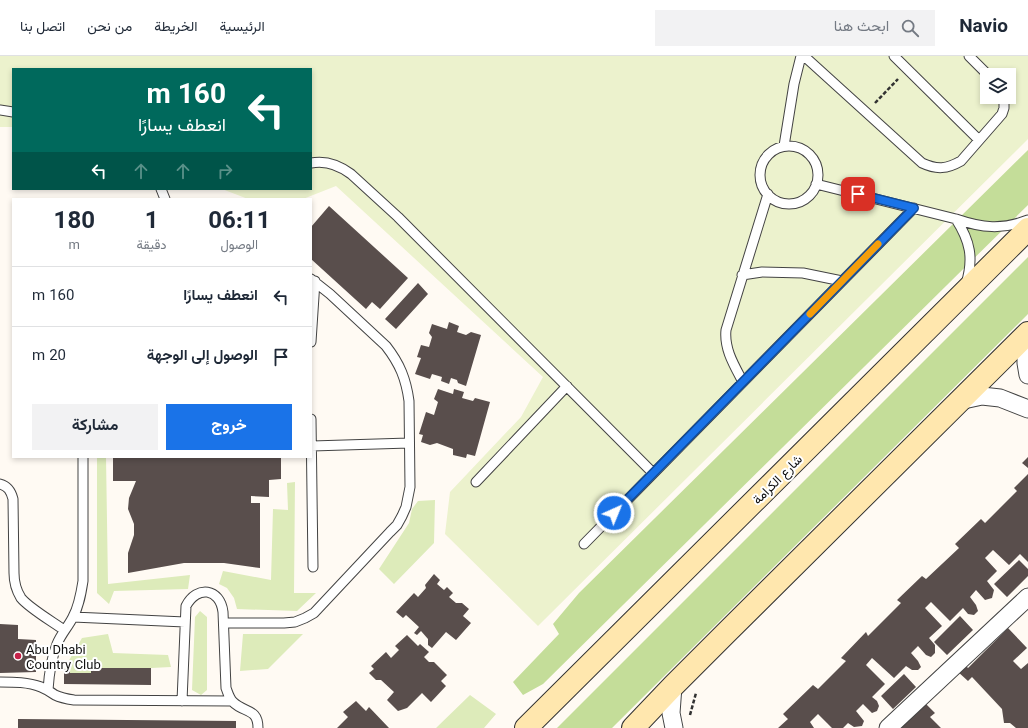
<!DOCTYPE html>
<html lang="ar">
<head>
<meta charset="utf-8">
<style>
  :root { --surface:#fff; --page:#f2f2f3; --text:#1f2937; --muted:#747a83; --line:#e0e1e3; --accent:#1a73e8 }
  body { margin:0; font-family:Georgia,Vazirmatn,serif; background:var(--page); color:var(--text); direction:rtl; height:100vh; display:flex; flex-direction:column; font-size:15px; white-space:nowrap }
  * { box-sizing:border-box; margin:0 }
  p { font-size:13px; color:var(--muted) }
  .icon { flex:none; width:22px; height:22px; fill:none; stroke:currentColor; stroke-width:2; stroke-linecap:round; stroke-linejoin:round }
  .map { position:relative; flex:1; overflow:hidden; direction:ltr }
  .panel { position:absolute; left:12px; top:142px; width:300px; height:260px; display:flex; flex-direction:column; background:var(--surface); border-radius:0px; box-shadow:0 2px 6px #0003; direction:rtl }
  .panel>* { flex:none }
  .hud { position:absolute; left:12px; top:12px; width:300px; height:122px; border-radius:0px; box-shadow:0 2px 6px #0003; direction:rtl; background:#00695c; color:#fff; overflow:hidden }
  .fabs { position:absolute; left:980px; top:12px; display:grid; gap:8px }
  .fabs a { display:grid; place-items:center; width:36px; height:36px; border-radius:0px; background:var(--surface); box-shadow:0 2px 6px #0003; font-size:20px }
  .pin { position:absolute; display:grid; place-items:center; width:34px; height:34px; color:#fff; margin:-17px; border-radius:8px; box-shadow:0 2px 6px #0006 }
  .me { position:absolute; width:44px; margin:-22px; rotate:44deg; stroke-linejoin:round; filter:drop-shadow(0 0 3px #0008) }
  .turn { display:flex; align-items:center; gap:14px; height:84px; padding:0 20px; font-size:18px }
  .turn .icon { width:52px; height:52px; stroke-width:2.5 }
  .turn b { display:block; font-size:28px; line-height:34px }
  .lanes { display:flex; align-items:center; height:38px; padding:0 20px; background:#0003; justify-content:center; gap:20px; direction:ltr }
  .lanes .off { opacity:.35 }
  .eta { display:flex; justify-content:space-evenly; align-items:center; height:68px; text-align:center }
  .eta b { font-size:24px; font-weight:700; line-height:28px }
  .action { display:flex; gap:8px; margin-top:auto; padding:8px 20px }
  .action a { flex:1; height:46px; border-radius:0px; background:var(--accent); color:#fff; font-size:16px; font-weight:700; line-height:46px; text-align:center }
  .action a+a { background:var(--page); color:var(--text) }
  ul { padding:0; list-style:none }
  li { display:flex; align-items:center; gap:12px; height:60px; padding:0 20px; border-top:1px solid var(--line) }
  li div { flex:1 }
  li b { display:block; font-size:15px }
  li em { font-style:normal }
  header { display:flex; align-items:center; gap:24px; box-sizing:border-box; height:56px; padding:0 20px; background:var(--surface); border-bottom:1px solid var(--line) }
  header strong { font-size:19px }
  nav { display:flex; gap:22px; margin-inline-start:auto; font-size:14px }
  .search { width:280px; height:36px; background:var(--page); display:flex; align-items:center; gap:10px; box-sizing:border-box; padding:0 14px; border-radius:0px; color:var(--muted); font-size:15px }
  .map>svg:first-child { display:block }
  .green { fill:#ddebba }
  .forest { fill:#c4dd99 }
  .pitch { fill:#ecf2cd; fill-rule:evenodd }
  .building { fill:#594e4c }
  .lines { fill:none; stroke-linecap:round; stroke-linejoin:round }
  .service-casing { stroke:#434343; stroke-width:11 }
  .minor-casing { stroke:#434343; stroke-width:19 }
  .secondary-casing { stroke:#323232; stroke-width:24 }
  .path { stroke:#323232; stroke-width:2.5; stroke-dasharray:4 2; stroke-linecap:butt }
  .service { stroke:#fff; stroke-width:9 }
  .minor { stroke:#fff; stroke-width:17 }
  .secondary { stroke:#ffe7ae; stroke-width:22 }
  .route-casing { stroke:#114b97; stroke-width:10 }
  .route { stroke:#1a73e8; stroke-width:7 }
  .slow { stroke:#f59e0b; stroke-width:7 }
  .poi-dot { fill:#c52249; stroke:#fff; stroke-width:1.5 }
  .labels { text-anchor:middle; stroke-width:4; stroke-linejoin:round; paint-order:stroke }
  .street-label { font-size:13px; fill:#101010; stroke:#fff }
  .poi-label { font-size:13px; fill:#101010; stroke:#fff; text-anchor:start }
</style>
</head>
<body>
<header>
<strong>Navio</strong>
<div class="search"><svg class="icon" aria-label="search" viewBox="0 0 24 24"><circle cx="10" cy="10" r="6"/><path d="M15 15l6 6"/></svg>ابحث هنا</div>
<nav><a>الرئيسية</a><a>الخريطة</a><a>من نحن</a><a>اتصل بنا</a></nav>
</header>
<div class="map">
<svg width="1028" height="672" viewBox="0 0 1028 672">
  <rect width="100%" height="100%" fill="#fffaf3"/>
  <!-- green -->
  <path class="green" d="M97 401H106L108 528 190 519 188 533 114 535 109 548 97 537Z
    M295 426 294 537H316L297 555 237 553 234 542 227 532 219 528 223 515 271 524 273 453 288 454 287 427Z
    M435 444 434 487 394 528 379 513 409 467 412 453 418 445Z
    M200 555 207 561V634L201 639 192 634 195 561Z
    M108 578 113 597 168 599 171 611 151 612H91V617H70V613H64L82 582Z
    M243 578H303L268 613 240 615Z
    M470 639 496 658 484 672H436Z"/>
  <!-- forest -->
  <path class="forest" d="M1028 94V149L543 628 523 639 513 626 559 578 553 568 579 537Z
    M1028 201V258L612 672H557Z"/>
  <!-- pitch -->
  <path class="pitch" d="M0 0H1028V83L538 570 445 478 450 436 521 361 543 321 336 130 303 143H248L222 133H311V13H13V71H0ZM987 19H1009V41H987Z"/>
  <!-- building -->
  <path class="building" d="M329 150 408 222 380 253 372 246 366 253 311 203V171Z
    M418 227 428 238 396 273 385 263Z
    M449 266 459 270 457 276 466 279 471 276 481 279 466 330 458 327 457 324 451 322 449 328 441 325 442 321 432 318 430 323 415 318 421 302 417 301 421 289 429 291 432 281 429 277 432 268 447 273Z
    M438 333 453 338 454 333 464 336 462 342 473 345 475 342 490 346 475 400 467 398 466 402 453 399V393L437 387 430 389 421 386 423 379 419 378 426 356 434 359 438 346 434 343Z
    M113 401H281V423L269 424V441L251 440V447H260V512L224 507H184L128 517V497L134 479V468L128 453 129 442 136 425H113Z
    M1028 401V412L1022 407Z
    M1028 418V506L1020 498 1009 509 993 494 985 502 997 515 987 525 994 534 992 542 985 544 976 534 970 541 976 549 978 555 974 559 968 558 963 552 950 565 931 546 925 552 942 570 929 582 935 589V597L931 601 926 599 918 590 911 597 918 605 921 611 918 614H912L906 610 894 622 872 602 866 609 885 628 872 641 877 645 879 650 877 655 872 657 863 648 856 655 864 665 862 670 854 671 848 667 843 672H832L818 658 810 666 814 672H778L788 663 783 658 813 629 818 633 846 605 841 602 866 576 868 580 901 547 897 544 922 520 926 523 959 492 955 488 981 463 985 467 1017 435 1014 432Z
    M1019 504 1028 513V520L1007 541 994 528Z
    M434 518 440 524 437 528 444 534 447 531 453 537 449 541 456 547H462L469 553 463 560 471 567 456 584 446 576 432 592 428 589V583L421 575 417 579 414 577 419 571 406 559 403 562 396 556 414 537 418 541 426 532 425 529Z
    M960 560 973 574 947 599 934 586Z
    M0 568 18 569V583L36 584V616L0 617Z
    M1008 572 1027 592 1013 605 1021 613 1028 607V672H1016L1010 667H1004L1002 653 972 621 968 625 957 615 964 608 968 612Z
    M407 579 418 590 420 588 429 596 424 601 429 606H434L447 619 441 625 446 630 431 646 422 637 407 652 398 655 387 644 394 636 381 624H376L369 617 374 613 371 610 386 596 391 602 399 594 395 590Z
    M91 612H151V629L64 628V613H70V617H91Z
    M904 618 916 631 893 653 881 640Z
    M356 645 366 655 369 651 389 672H337L348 661 343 656Z
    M925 647 935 657 930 661 941 672H900Z
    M18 663 236 665V672H18Z"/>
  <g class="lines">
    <defs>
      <path id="service" d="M804 0 922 107C937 114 947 113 961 105L1002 58 1004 52V41
        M894 0 979 84
        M969 0 988 19
        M0 54 13 56
        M784 90 794 28 801 0
        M760 119a29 29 0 1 1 58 0a29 29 0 1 1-58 0Z
        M311 107C326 104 339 109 351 118L398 161 653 417
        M816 128 956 163C982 172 1002 174 1028 164
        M161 133 165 143
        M956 163C970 185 974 202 966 228
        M742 219 762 216 803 217 842 225
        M311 286 315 225
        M743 326C734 309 724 293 726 274L768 138
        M311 363 313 511
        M312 390 409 387
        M476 426 567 330
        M0 428C8 430 11 435 13 443L14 517C14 526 16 534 21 542 29 552 53 566 64 574
        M584 488 914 152
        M73 561 185 566
        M224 567H284L295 566 305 562 314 557 390 476 397 469 402 460 406 451 410 431 409 345C406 323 400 308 386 290L330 238 311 223
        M0 626C14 626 28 626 41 631 46 633 51 636 55 639 61 642 67 643 74 644L232 645
        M48 634C49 618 51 603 57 588 61 578 68 571 73 561 79 550 81 538 83 525V401
        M182 645 186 550C197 529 220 532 223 556L226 632C228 637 229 642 233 646 244 657 258 652 258 672"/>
      <path id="minor" d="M1026 279V307L1028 319
        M959 345 982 340 1000 342 1028 353
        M673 630 671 657 674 672
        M888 672 1028 541"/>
      <path id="secondary" d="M526 672 1028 173
        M633 672 673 630 728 575 1028 277"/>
    </defs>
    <!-- service casing -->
    <use href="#service" class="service-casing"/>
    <!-- minor casing -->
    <use href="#minor" class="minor-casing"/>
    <!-- secondary casing -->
    <use href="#secondary" class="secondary-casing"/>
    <!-- path -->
    <path class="path" d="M875 47 898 23
      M690 659 696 637"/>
    <!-- service -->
    <use href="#service" class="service"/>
    <!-- minor -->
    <use href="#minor" class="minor"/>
    <!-- secondary -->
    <use href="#secondary" class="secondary"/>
  </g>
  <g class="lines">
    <defs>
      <path id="route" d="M614 457 914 152 858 138"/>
    </defs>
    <!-- route casing -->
    <use href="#route" class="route-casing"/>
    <!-- route -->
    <use href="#route" class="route"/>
    <!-- slow -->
    <path class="slow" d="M810 258 878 188"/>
  </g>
  <!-- markers -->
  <circle class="poi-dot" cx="18" cy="600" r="4"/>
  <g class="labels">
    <!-- street labels -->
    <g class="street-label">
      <text transform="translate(777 423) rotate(-45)" y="5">شارع الكرامة</text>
    </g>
    <!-- poi labels -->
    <g class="poi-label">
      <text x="26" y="598">Abu Dhabi<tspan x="26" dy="15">Country Club</tspan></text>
    </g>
  </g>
</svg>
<div class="fabs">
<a><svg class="icon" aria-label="layers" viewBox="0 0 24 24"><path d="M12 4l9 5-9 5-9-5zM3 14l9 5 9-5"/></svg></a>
</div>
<div class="pin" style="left:858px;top:138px;background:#d93025"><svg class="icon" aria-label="arrive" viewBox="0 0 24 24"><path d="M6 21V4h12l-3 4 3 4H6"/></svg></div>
<svg class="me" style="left:614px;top:457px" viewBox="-20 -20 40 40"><circle r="17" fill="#1a73e8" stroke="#fff" stroke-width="3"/><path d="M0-11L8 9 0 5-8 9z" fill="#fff"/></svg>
<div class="hud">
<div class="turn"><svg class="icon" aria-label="left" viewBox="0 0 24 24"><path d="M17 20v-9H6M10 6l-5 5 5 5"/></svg><div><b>160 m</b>انعطف يسارًا</div></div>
<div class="lanes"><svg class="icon" aria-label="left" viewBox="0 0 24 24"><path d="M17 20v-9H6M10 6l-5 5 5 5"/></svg><svg class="icon off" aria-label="ahead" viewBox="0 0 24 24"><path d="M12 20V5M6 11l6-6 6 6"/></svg><svg class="icon off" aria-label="ahead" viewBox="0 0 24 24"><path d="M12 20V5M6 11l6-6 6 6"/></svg><svg class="icon off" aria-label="right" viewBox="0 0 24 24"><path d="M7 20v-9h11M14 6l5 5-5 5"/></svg></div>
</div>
<section class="panel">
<div class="eta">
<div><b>06:11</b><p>الوصول</p></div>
<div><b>1</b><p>دقيقة</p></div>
<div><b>180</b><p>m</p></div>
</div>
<ul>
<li><svg class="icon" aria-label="left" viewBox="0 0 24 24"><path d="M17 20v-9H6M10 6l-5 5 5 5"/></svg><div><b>انعطف يسارًا</b></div><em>160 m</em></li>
<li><svg class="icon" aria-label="arrive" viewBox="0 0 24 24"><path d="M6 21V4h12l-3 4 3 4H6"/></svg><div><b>الوصول إلى الوجهة</b></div><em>20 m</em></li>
</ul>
<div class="action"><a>خروج</a><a>مشاركة</a></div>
</section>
</div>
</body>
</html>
